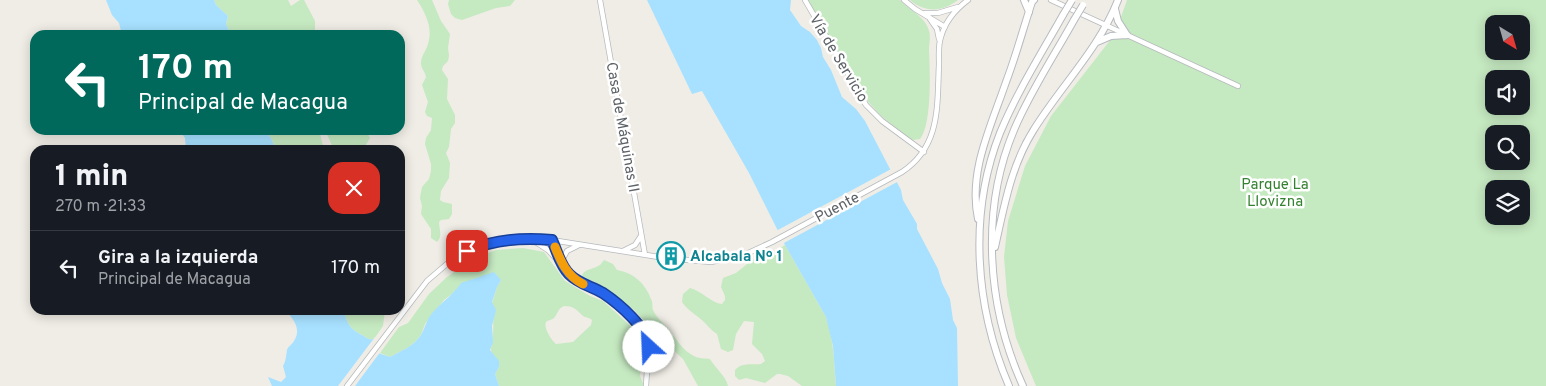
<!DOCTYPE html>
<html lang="es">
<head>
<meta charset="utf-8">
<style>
  :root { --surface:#171b24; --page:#20242c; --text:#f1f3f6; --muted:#9ea1a6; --line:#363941 }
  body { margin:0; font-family:Overpass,sans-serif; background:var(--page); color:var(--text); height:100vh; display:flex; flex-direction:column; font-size:19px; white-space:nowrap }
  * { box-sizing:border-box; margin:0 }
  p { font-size:16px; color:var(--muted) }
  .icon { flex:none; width:28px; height:28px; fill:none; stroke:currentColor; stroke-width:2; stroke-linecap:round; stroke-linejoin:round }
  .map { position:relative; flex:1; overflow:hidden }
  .drawer { position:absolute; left:30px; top:145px; width:375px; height:170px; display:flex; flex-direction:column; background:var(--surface); border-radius:15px; box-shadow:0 2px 12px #0003 }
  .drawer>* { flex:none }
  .top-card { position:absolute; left:30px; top:30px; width:375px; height:105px; border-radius:15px; box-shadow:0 2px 12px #0003; background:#00695c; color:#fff; overflow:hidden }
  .needle { width:32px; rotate:143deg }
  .controls { position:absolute; left:1485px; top:15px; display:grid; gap:10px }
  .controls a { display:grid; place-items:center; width:45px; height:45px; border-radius:10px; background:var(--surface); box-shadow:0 2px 12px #0003; font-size:25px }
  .pin { position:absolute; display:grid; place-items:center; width:42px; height:42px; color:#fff; margin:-21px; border-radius:10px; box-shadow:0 2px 8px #0006 }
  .me { position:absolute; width:55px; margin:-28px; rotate:335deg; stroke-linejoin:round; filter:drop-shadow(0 0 4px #0008) }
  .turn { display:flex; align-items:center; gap:18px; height:105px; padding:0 25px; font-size:22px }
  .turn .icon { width:65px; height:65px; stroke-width:2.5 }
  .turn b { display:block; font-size:35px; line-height:42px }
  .round { display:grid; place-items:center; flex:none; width:52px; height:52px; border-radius:15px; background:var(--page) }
  .summary { display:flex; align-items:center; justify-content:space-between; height:85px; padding:0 25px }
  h1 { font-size:30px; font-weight:800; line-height:38px }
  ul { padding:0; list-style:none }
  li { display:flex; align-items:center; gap:15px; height:75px; padding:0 25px; border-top:1px solid var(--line) }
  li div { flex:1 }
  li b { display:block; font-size:19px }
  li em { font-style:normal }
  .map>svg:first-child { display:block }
  .green { fill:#c5e9c1; fill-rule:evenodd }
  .water { fill:#a7e1ff }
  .pier { fill:#f0ede6 }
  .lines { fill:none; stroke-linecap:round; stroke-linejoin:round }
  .minor-tunnel { stroke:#cbcac6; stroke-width:4.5; stroke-dasharray:4.5 2; stroke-linecap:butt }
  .minor-casing { stroke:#b6b9bd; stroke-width:6 }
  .secondary-casing { stroke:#b7bbc0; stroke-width:8 }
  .minor { stroke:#fff; stroke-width:4.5 }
  .secondary { stroke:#fff; stroke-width:6 }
  .secondary-bridge-casing { stroke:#b7bbc0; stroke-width:8; stroke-linecap:butt }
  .secondary-bridge { stroke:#fff; stroke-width:6 }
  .route-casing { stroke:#184099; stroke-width:12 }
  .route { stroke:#2563eb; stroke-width:9 }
  .slow { stroke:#f59e0b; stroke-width:9 }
  .labels { text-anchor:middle; stroke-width:5; stroke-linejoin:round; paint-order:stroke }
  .street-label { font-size:15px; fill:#5d6267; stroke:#fff }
  .park-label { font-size:15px; fill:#348230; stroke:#fff }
  .culture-label { font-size:15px; font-weight:bold; fill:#0d838f; stroke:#fff; text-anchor:start }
</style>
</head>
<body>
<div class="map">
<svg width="1546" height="386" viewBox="0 0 1546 386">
  <rect width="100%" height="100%" fill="#f0ede6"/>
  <!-- green -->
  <path class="green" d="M214 0H288L291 6 300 0H304L315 21V35H231L226 24 228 16 216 5Z
    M417 0H432L441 21 450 34 448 48 449 56 448 61 443 66 442 70 448 79 447 99 455 115V123L451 129 449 147 446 153 450 163 449 178 441 191 440 200 443 202 452 204V214L449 219 441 220 439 222C439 229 443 235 437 242L431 238V229L421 214 422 206 420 198 422 187 429 179 431 171V164L425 144 426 138 431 130 432 118 427 116 425 112 428 102 422 85 426 77C425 71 421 69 421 63 421 56 426 51 428 44 433 28 426 14 417 0Z
    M449 0H515L510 6 496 8 462 20 455 18 451 14 448 4Z
    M807 0H900C908 9 926 17 929 31 931 36 929 44 929 50 930 70 932 125 920 139L913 140 910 139 881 116 863 96Z
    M910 0H958C942 12 925 13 910 0Z
    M1127 0H1546V386H1036L1016 338 1007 295 1004 257 1008 221 1025 166 1051 116 1115 34ZM1494 24H1521V51H1494ZM1494 79H1521V106H1494ZM1494 134H1521V161H1494ZM1494 189H1521V216H1494Z
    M265 130H319L324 150H276L271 138Z
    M325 130H366L370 138 365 146V150H334Z
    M785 245 826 317C834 340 834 363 836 386H802L788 376 780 374H777L765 383 746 378 739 380 735 376V370C742 362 751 365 761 364L765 361 762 354 752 344 754 322 744 321 736 334 733 350 728 352 721 349 717 334C711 330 709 327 704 322 697 315 688 311 682 302L683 294 690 288C702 291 711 303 722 304L725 300V296L721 287 723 278 736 273 752 260 772 253Z
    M523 248 544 252 565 281 590 296 603 301 635 330 641 338 644 347 645 358 641 366 640 376 644 386H499L495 374 499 367C496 362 491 355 491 349 491 344 493 339 493 333 494 325 492 318 495 310L492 303 497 287 501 280 461 284 457 290 444 300 425 324 421 335 416 341 409 347 390 357 380 353 399 327 408 323 429 294 447 277 475 258 496 250ZM564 306C573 306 576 309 582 315 585 318 589 317 592 320L591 325 573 342 556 344C552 341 543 328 546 322 547 321 553 319 554 318 558 314 557 309 564 306Z
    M604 260 613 264 617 270C634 273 645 283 651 299 653 302 652 307 653 310 657 319 665 324 670 331 678 341 682 350 694 356 699 359 705 358 710 359 715 368 726 376 728 386H698L683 359 669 346 655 327 646 323 634 310 611 293 593 281 585 279 582 275C586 268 592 270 598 266 601 265 602 262 604 260Z
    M344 310H385L383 326 374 339C368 340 367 338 362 335 350 329 347 324 344 310Z"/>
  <!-- water -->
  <path class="water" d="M106 0H214L216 5 228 16 226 24 231 35H122L119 23 112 15Z
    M647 0H791L790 10 801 26 810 32 817 40 821 48 823 57 831 70 842 97 856 109 865 121 901 190 903 200 917 224V229L938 269 942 283 950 299 953 320 957 328 958 386H836L833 346 826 317 785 245 749 173 702 91 692 94Z
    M179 130H265L271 138 276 150H186L185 138Z
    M494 272 501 280 497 287 492 302 496 310 492 326 493 342 490 350 499 361V367L495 374 499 386H272L268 377 281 382 286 377 283 366C286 361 286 356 287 350 288 346 292 345 294 341 302 329 293 317 284 310H344C347 324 350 329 362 335 367 338 368 340 374 339L378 353 390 357C401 351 414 346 421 335 426 326 427 318 434 311 443 301 454 294 461 283Z"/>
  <!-- pier -->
  <path class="pier" d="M893 168 899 181 782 244 776 231Z
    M375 337 378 339 381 351 355 386H338Z"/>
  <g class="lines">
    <!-- minor-tunnel -->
    <path class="minor-tunnel" d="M665 258 676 259"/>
    <defs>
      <path id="minor" d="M600 0 645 255
        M805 0 866 105 882 121 924 152
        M904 0 915 9 945 27
        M1051 0 1238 86
        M925 13H938L958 7
        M930 19 937 29 939 39
        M531 239 548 250 573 277 602 293 615 303 642 329 649 341 646 386
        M552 240 562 264
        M623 251 635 245 641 236
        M676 259 711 262 744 255 772 242 902 172C941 146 937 106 939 64 939 55 938 45 941 37 945 22 956 9 968 0
        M561 262 567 251 579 245
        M347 386 427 281 448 263 478 246 513 239 539 238 665 258"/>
      <path id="secondary" d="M1024 0 1029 12
        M1115 9 1118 21 1127 35
        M1097 42 1111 36 1127 35
        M978 219C968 172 991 126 1006 82 1016 56 1023 29 1032 2L1034 0
        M995 247C1004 207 1011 166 1033 131 1060 87 1099 49 1118 0
        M1009 386C975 307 968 214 1000 133 1017 92 1041 54 1063 15
        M1023 386C987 307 980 211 1014 130 1030 92 1054 56 1074 20"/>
    </defs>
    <!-- minor casing -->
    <use href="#minor" class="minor-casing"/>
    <!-- secondary casing -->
    <use href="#secondary" class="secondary-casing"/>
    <!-- minor -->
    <use href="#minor" class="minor"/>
    <!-- secondary -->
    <use href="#secondary" class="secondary"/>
    <defs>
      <path id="secondary-bridge" d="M1063 15 1072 0
        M1074 20 1083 5"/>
    </defs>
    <!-- secondary-bridge casing -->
    <use href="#secondary-bridge" class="secondary-bridge-casing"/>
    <!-- secondary-bridge -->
    <use href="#secondary-bridge" class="secondary-bridge"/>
  </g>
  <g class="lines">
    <defs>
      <path id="route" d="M467 251C495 239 522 237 552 240 557 251 560 265 569 274 579 284 591 286 603 293 618 303 648 328 649 347"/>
    </defs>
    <!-- route casing -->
    <use href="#route" class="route-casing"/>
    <!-- route -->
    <use href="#route" class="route"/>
    <!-- slow -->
    <path class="slow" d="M555 247C561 262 567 276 583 284"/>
  </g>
  <!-- icons -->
  <defs>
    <symbol id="building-ring" viewBox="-11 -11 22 22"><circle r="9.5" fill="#fff" stroke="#0f9aa8" stroke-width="1.5"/><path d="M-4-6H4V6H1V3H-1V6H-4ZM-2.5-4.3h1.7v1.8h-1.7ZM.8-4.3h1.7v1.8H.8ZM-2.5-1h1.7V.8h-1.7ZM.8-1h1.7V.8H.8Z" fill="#0f9aa8"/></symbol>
  </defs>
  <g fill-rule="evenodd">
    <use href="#building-ring" x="655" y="240" width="32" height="32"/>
  </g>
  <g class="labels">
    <!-- street labels -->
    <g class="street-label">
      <text transform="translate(839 58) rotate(59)" y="5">Vía de Servicio</text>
      <text transform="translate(623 127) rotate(80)" y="5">Casa de Máquinas II</text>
      <text transform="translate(837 207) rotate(-28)" y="5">Puente</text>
    </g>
    <!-- park labels -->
    <g class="park-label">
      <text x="1275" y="189">Parque La<tspan x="1275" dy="17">Llovizna</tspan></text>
    </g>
    <!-- culture labels -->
    <g class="culture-label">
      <text x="690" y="261">Alcabala Nº 1</text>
    </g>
  </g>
</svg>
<div class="controls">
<a><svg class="needle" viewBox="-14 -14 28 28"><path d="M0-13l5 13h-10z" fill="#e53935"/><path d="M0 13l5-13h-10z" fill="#9ea1a6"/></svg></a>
<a><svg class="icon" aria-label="sound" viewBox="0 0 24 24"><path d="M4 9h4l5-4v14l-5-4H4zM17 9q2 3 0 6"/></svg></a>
<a><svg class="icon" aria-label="search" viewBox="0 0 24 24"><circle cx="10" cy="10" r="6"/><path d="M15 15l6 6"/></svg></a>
<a><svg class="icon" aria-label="layers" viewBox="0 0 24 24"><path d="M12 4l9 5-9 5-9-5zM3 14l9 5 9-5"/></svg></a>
</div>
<div class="pin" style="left:467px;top:251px;background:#d93025"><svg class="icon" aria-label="arrive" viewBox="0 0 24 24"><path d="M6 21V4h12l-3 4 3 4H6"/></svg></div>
<svg class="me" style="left:649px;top:347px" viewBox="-20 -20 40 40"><circle r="19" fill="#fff"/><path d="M0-13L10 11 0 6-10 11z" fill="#2563eb"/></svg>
<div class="top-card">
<div class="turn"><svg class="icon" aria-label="left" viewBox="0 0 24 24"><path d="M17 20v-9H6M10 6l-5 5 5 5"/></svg><div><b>170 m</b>Principal de Macagua</div></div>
</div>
<section class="drawer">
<div class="summary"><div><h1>1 min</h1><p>270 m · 21:33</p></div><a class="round" style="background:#d93025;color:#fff"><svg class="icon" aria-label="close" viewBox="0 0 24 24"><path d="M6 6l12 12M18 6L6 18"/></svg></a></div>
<ul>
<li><svg class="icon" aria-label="left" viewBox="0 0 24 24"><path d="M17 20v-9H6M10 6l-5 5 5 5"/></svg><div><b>Gira a la izquierda</b><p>Principal de Macagua</p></div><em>170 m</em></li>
</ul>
</section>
</div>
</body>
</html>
